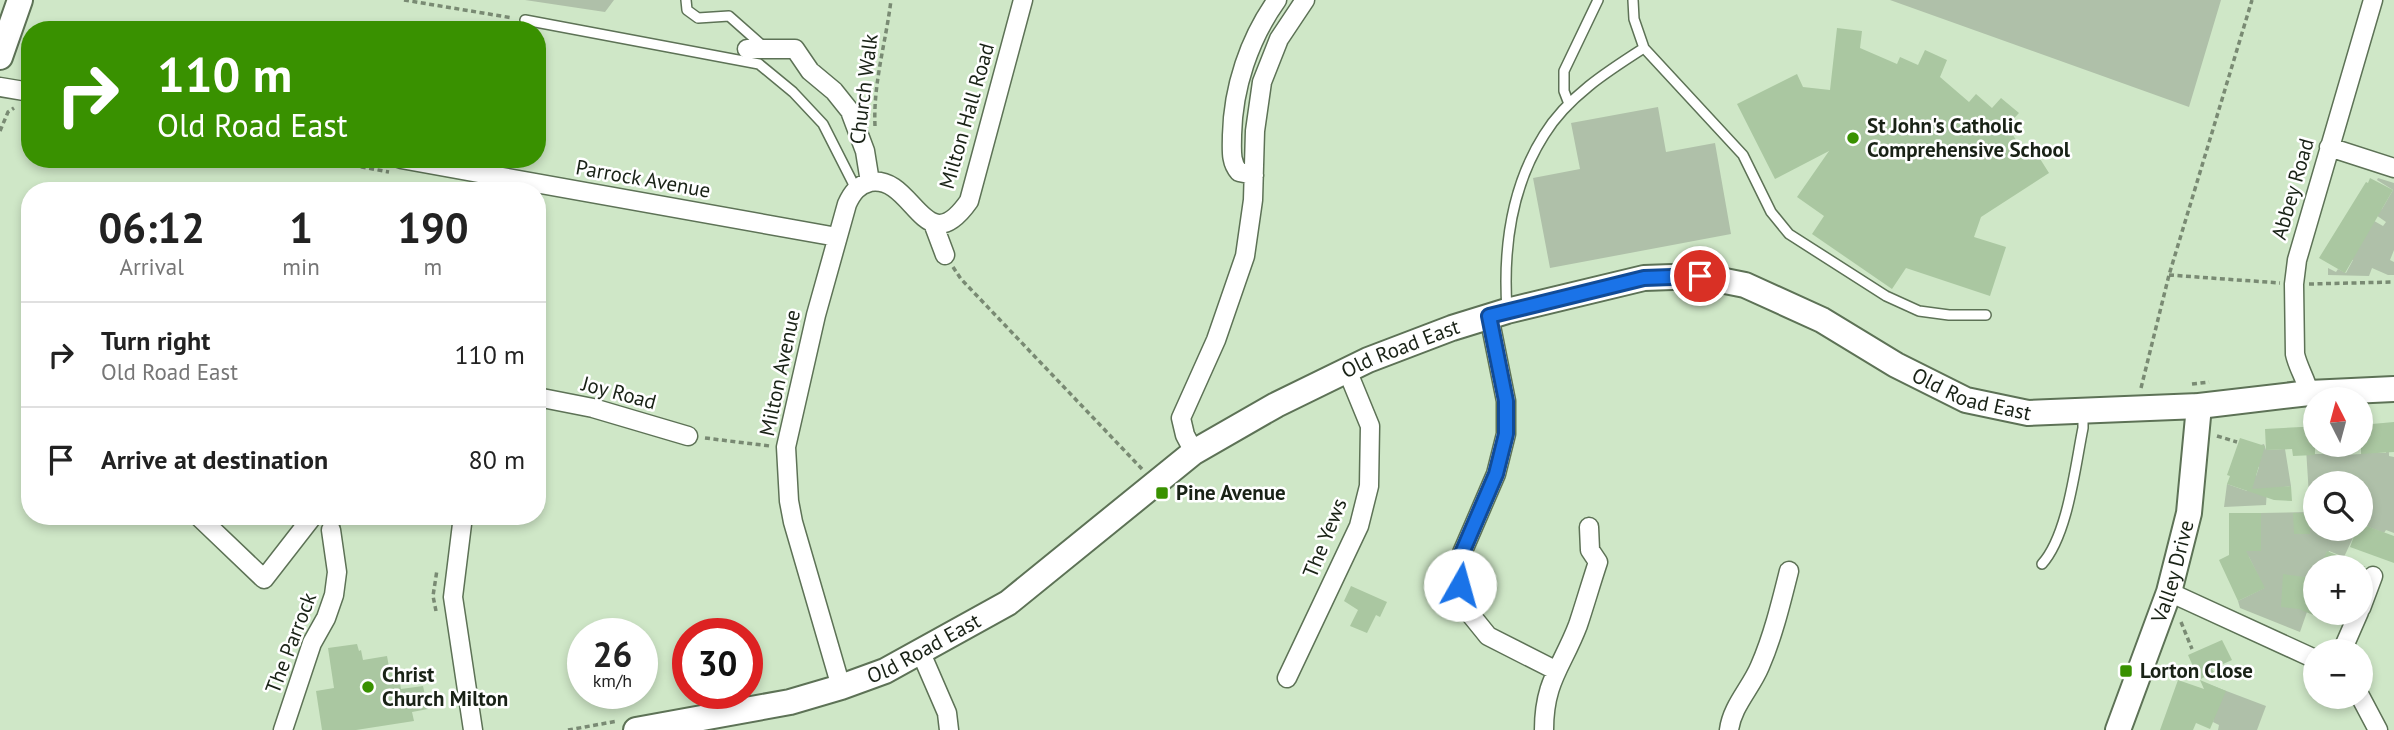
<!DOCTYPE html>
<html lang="en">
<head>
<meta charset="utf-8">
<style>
  :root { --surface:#fff; --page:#f6f6f6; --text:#222; --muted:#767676; --line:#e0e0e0 }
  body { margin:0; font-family:"PT Sans",sans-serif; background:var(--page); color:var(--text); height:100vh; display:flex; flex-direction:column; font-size:26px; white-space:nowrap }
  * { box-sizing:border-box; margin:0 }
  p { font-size:23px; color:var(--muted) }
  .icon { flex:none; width:38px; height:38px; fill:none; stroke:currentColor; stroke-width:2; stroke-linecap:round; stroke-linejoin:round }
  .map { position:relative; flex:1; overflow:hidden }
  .drawer { position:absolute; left:21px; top:182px; width:525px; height:343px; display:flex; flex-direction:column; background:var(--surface); border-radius:28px; box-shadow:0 4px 10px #0003 }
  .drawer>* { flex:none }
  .hud { position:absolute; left:21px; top:21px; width:525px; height:147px; border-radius:28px; box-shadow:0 4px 10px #0003; background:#399100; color:#fff; overflow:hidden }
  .needle { width:46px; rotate:354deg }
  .controls { position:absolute; left:2303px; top:387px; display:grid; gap:14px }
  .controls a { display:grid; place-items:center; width:70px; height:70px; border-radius:50%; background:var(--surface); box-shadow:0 4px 10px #0003; font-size:35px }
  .speed { position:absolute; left:567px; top:618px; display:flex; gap:14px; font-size:35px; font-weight:700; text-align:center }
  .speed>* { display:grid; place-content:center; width:91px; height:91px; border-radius:50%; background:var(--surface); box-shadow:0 4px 10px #0003; line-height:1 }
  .speed small { font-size:18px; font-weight:400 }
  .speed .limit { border:10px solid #d22; background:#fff; color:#111 }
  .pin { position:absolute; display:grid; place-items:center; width:60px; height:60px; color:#fff; margin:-30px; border:4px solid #fff; border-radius:50%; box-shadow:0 2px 7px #0007 }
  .me { position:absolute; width:77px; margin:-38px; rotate:7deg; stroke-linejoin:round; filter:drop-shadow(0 0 5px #0008) }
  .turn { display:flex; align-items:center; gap:24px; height:147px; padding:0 21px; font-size:32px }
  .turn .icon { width:91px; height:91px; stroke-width:2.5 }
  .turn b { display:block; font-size:49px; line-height:60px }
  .eta { display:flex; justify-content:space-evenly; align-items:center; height:119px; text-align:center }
  .eta b { font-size:42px; font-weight:800; line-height:49px }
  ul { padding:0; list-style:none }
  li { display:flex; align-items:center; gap:21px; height:105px; padding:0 21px; border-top:2px solid var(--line) }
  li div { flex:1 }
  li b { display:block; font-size:26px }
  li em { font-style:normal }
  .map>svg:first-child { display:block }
  .green { fill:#afc0a9 }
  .building { fill:#aac7a1 }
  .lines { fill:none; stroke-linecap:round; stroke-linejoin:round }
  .lane-casing { stroke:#5d7256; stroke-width:12 }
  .street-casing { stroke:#5d7256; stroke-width:21 }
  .secondary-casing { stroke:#5d7256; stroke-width:28 }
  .path { stroke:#798a73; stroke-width:3.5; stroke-dasharray:5 3.5; stroke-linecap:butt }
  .lane { stroke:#fff; stroke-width:9 }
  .street { stroke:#fff; stroke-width:18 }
  .secondary { stroke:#fff; stroke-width:24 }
  .route-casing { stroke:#114b97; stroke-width:18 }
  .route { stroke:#1a73e8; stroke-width:12 }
  .poi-dot { fill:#399100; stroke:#fff; stroke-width:2.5 }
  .labels { text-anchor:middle; stroke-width:5; stroke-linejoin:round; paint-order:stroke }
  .street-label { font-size:21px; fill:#192216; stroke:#fff }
  .poi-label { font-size:21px; font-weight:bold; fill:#192216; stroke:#fff; text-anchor:start }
</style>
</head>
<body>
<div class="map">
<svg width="2394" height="730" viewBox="0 0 2394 730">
  <rect width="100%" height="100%" fill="#cfe7c7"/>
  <!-- green -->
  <path class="green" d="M525 0H614L605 12Z
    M1890 0H2221L2189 107Z
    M1658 107 1666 152 1715 143 1731 234 1550 268 1533 178 1580 169 1571 123Z
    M2378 178 2394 183V250L2390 260 2394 262V275H2388L2372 268 2369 276 2328 275V268L2336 272 2338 269 2346 273 2353 260 2346 256 2369 218 2383 226 2386 222 2373 213 2382 209 2393 190 2377 180Z
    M2388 424 2389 456 2394 457V533L2386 530 2384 533 2361 524V483H2315V528L2357 529 2344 557 2329 551 2322 567H2315L2313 586 2315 589 2300 632 2240 608 2238 601 2264 588 2249 557 2243 553 2261 513 2310 512 2306 448 2311 454H2335V446H2344L2345 455 2361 454V435L2366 434 2371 444 2372 453H2386Z
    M2264 444 2266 450 2285 449 2291 486 2267 489 2266 505 2224 507 2227 484 2247 491 2252 475 2256 476 2259 467 2254 465 2261 445Z
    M2208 684 2266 706 2257 730H2218L2219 725 2213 722 2214 718Z"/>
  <!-- building -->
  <path class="building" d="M1837 28 1862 31 1860 48 1897 64 1900 57 1918 65 1925 50 1947 60 1940 77 1969 102 1976 94 1992 108 2001 98 2019 113 2007 126 2029 160 2037 154 2049 173 1981 217 1974 237 2006 247 1990 296 1906 268 1892 289 1812 234 1824 216 1797 197 1829 151 1775 179 1737 104 1797 74 1803 87 1830 90Z
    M2370 178 2393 190 2345 273 2319 258 2366 182 2368 183Z
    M2394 422V452L2361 454V425Z
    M2301 427H2315V455L2293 456 2292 449 2266 450 2265 429Z
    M2240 438 2265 446 2252 489 2291 486 2292 501 2274 500 2227 484 2230 476 2227 475Z
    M2229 513H2261V551H2246L2265 588 2238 601 2219 560 2229 555Z
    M2293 513H2310V534H2294Z
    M2361 524 2394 536V563L2350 547 2357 528H2361Z
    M2327 551 2366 567H2320Z
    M2283 574 2312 578 2313 615 2299 609 2281 607Z
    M1351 586 1387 602 1380 617 1376 615 1367 633 1350 626 1358 610 1344 601Z
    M2222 640 2232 660 2212 669 2214 672 2199 680 2188 655Z
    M357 644 359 651 361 650 363 660 387 656 389 667 397 665 401 689 423 686 428 709 412 712 414 721 356 730H322L316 691 334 688 328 648Z
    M2178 680 2204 689 2200 680 2226 691 2210 729 2196 723 2193 730H2160Z"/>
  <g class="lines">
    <defs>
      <path id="lane" d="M686 0 687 10 698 18 729 16 765 48
        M1633 0 1634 19 1644 48 1743 155 1771 212 1789 234 1886 296 1919 311 1949 315H1986
        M525 20 759 64 793 92 823 124 856 189
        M1569 104 1564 91V71L1598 0
        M1507 310C1503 250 1511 187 1544 135 1567 97 1608 71 1644 48
        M2042 564C2068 535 2075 467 2083 428V412"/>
      <path id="street" d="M747 49H795L810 71 834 91 850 111 865 151 870 182
        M0 87 30 92
        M2329 147 2394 168
        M401 159 837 237
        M1254 175 1239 172C1230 162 1232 149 1232 135 1233 88 1249 39 1277 0
        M933 223 945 255
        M1489 316 1506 401V434L1496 474 1462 553 1460 585 1471 615 1488 636 1555 670
        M2309 393C2306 379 2298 368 2295 354L2294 284 2297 260 2373 0
        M537 397 593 408 688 436
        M1194 452 1185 435 1181 418 1216 340 1245 256 1253 200 1255 131 1262 82 1279 39 1305 0
        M198 516 264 579 313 516
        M463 516 453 597 473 730
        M2169 592 2315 659
        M2361 608 2373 576
        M2342 651 2359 612
        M921 653 947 713 949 730
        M1287 678 1359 526 1369 486 1370 426 1347 370
        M841 687 793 522 789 501 786 447 816 315 847 204C852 193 858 185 870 182 914 174 924 265 969 201L1023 0
        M2360 696 2378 730
        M283 730 312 643 326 618 334 595 337 572 331 530
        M1544 730C1544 681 1562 667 1578 625 1585 604 1591 583 1598 562L1590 550 1589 527
        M1729 730C1732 706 1751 688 1760 666 1773 636 1781 603 1789 571"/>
      <g id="secondary">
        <path d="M0 57 20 0"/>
        <path id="s1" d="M636 730 790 702 841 687 885 671 1008 603 1194 452 1276 405 1368 360 1452 328 1507 311 1644 278 1700 276 1745 285 1822 320 1896 365 1966 400 2028 413 2199 406 2309 393 2394 389"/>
        <path id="s2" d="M2118 730 2169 592 2189 513 2199 406"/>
      </g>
    </defs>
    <!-- lane casing -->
    <use href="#lane" class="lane-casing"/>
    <!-- street casing -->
    <use href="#street" class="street-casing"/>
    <!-- secondary casing -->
    <use href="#secondary" class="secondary-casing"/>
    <!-- path -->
    <path class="path" d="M404 0 513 18
      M875 126C873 83 886 42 891 0
      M0 131 8 112 14 108
      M319 159 389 172
      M953 267 961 279 1142 469
      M2169 275 2280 283
      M2309 284 2394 282
      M2192 384 2209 382
      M2141 388 2169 275 2252 0
      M2217 436 2237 442
      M705 438 770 446
      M436 611 433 596 437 570
      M2181 622 2192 649
      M568 730 618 721"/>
    <!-- lane -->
    <use href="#lane" class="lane"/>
    <!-- street -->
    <use href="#street" class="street"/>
    <!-- secondary -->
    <use href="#secondary" class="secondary"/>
  </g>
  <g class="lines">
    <defs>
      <path id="route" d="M1460 585 1462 553 1496 474 1506 434V401L1489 316 1644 278 1700 276"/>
    </defs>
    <!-- route casing -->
    <use href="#route" class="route-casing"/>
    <!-- route -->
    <use href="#route" class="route"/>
  </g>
  <!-- markers -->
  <g class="poi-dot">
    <circle cx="1853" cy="138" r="7"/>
    <rect x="1155" y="486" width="14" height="14" rx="3.5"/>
    <rect x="2119" y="664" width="14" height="14" rx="3.5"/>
    <circle cx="368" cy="687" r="7"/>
  </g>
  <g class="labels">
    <!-- street labels -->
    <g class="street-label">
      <text transform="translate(864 89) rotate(-83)" y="7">Church Walk</text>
      <text transform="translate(967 116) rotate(-74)" y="7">Milton Hall Road</text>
      <text transform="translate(643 179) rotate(10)" y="7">Parrock Avenue</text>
      <text transform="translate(2293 189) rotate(-74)" y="7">Abbey Road</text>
      <text dy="7" stroke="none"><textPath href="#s1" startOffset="868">Old Road East</textPath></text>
      <text transform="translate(780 373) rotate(-78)" y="7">Milton Avenue</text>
      <text dy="7" stroke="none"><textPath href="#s1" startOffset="1477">Old Road East</textPath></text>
      <text transform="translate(619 393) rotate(15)" y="7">Joy Road</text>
      <text transform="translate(1325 538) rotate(-68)" y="7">The Yews</text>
      <text dy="7" stroke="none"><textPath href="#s2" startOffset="168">Valley Drive</textPath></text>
      <text transform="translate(291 643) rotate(-69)" y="7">The Parrock</text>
      <text dy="7" stroke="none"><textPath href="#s1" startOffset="301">Old Road East</textPath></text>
    </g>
    <!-- poi labels -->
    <g class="poi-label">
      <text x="1867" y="133">St John's Catholic<tspan x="1867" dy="24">Comprehensive School</tspan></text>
      <text x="1176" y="500">Pine Avenue</text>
      <text x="2140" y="678">Lorton Close</text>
      <text x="382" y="682">Christ<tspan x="382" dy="24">Church Milton</tspan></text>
    </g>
  </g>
</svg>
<div class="controls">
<a><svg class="needle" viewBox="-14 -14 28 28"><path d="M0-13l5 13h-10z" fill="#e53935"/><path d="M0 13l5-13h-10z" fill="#767676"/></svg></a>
<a><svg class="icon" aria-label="search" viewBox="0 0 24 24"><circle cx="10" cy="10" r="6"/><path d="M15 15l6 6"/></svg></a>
<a>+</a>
<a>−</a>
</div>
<div class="speed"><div>26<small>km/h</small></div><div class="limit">30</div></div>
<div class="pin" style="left:1700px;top:276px;background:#d93025"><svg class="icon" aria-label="arrive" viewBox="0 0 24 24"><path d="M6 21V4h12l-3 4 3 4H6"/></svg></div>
<svg class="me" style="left:1460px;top:585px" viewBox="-20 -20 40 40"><circle r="19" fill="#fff"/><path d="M0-13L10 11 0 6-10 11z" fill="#1a73e8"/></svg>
<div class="hud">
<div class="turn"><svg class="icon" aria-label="right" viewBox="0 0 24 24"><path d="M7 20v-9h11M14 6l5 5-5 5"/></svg><div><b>110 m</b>Old Road East</div></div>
</div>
<section class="drawer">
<div class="eta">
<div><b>06:12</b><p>Arrival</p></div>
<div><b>1</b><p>min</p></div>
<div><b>190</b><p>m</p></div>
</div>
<ul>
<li><svg class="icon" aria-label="right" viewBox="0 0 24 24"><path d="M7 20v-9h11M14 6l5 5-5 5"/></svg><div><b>Turn right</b><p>Old Road East</p></div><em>110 m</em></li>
<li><svg class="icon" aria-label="arrive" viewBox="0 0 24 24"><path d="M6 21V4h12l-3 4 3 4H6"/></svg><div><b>Arrive at destination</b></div><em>80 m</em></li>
</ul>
</section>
</div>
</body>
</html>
